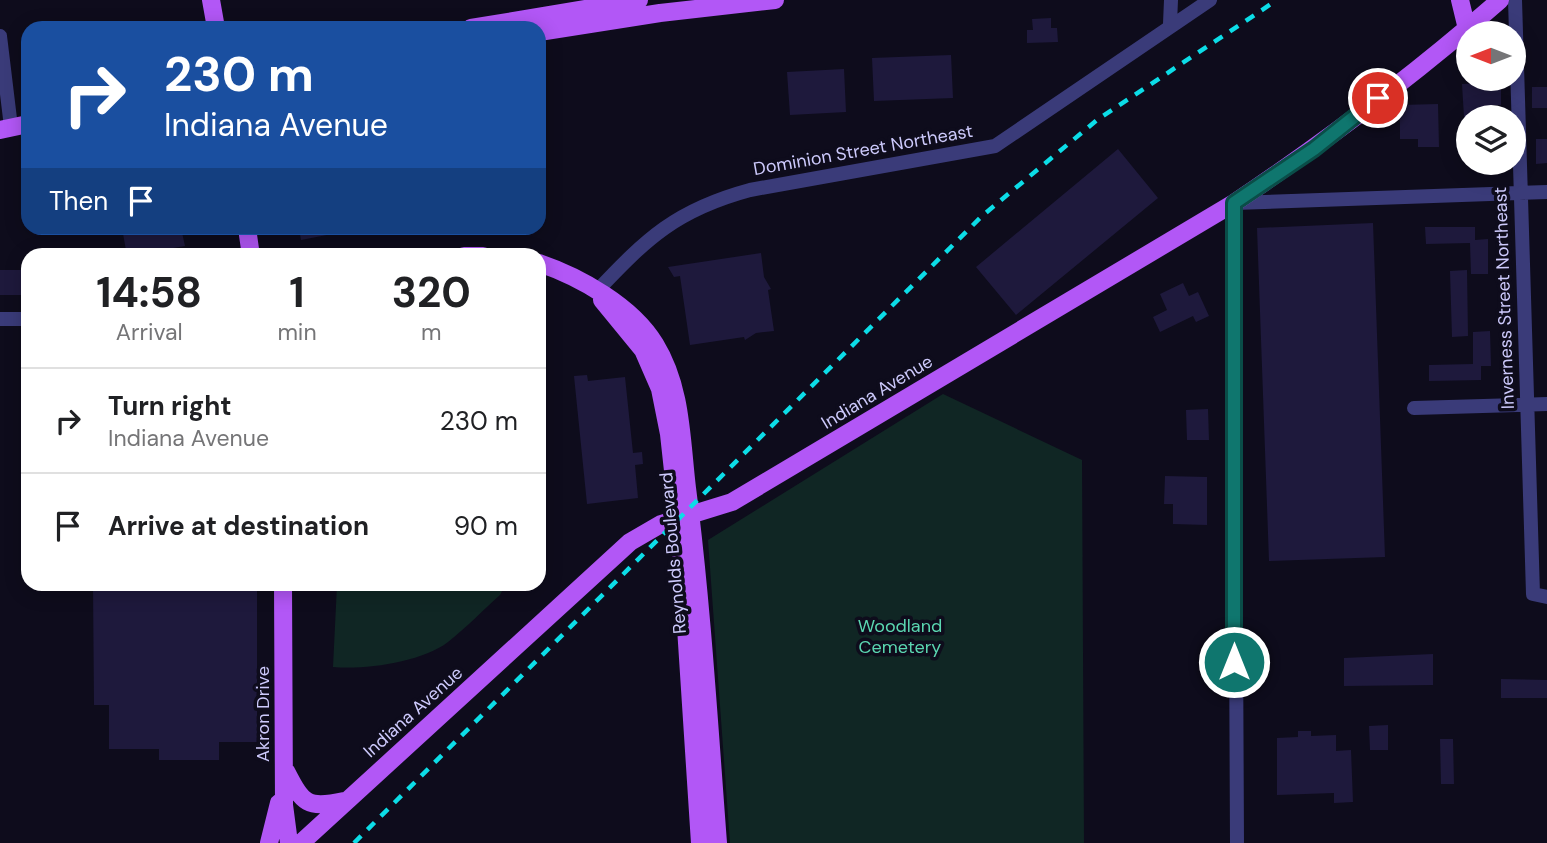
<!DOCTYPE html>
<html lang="en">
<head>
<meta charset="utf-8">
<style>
  :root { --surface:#fff; --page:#f6f6f6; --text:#202124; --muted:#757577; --line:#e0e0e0 }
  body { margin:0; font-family:"DM Sans",sans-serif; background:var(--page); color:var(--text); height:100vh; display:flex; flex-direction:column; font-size:26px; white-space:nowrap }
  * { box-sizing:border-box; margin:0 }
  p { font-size:23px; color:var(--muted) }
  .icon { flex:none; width:38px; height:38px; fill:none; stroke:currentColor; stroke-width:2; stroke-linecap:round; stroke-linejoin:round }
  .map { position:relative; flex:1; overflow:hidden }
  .panel { position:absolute; left:21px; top:248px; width:525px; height:343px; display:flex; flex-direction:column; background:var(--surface); border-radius:21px; box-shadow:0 4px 18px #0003 }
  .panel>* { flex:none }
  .top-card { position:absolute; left:21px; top:21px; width:525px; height:214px; border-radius:21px; box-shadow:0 4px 18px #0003; background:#1a4fa0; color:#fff; overflow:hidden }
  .needle { width:46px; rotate:270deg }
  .tools { position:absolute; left:1456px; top:21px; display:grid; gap:14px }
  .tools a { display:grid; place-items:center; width:70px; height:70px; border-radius:50%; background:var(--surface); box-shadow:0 4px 18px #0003; font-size:35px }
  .pin { position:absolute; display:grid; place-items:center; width:60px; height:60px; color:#fff; margin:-30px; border:4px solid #fff; border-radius:50%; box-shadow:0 2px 7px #0007 }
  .me { position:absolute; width:77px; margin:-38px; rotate:0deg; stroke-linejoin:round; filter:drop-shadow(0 0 5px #0008) }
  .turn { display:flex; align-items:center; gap:24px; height:147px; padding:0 28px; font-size:32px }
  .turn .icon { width:91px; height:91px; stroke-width:2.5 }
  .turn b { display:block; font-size:49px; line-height:60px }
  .then { display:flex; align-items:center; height:66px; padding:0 28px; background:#0003; gap:14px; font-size:26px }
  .eta { display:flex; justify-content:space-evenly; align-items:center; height:119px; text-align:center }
  .eta b { font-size:42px; font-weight:700; line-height:49px }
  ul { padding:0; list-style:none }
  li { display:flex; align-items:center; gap:21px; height:105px; padding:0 28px; border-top:2px solid var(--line) }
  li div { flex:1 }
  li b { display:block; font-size:26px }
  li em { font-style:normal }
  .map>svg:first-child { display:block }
  .green { fill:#102624 }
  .building { fill:#1e193c }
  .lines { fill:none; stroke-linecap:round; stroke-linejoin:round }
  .minor { stroke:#3a3b79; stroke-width:14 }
  .major { stroke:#b257f6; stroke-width:18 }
  .rail { stroke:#0cdde7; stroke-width:4.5; stroke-dasharray:10 9; stroke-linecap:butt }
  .route-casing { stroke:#0a4d48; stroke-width:18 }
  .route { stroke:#0f766e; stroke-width:12 }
  .labels { text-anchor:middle; stroke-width:7; stroke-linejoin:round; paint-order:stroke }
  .street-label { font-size:18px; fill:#cdcafc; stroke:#0e0c1c }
  .park-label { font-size:18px; fill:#5bd7b1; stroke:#0e0c1c }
</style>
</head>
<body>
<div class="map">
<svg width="1547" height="843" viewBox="0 0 1547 843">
  <rect width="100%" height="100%" fill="#0e0c1c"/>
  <!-- green -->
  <path class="green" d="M943 394 1082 460 1084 843H730L708 540Z
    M337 585V584L505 585 500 595C483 610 466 628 448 642 422 662 366 670 333 667Z"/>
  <!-- building -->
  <path class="building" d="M1051 18V28H1057L1058 42 1027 43V30H1033L1032 19Z
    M951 55 953 98 874 101 872 58Z
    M844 69 846 112 790 115 787 72Z
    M1491 83V90H1501V105H1492V117H1464L1462 84Z
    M1532 87H1547V108H1532Z
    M1438 104 1439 147H1418V139H1400V105Z
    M1536 139H1547V163L1536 164Z
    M1118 149 1158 198 1016 315 976 267Z
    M1373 223 1385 557 1269 561 1257 228Z
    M1425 227H1475V240L1488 239V274H1471L1470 243 1426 244Z
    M122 228H181L185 246 127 256Z
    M299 228H337V233L301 240Z
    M761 253 764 277 771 289 768 290 774 331 756 333 745 340 744 337 690 345 680 276 674 277 668 267Z
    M0 270H27V295H0Z
    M1467 270 1468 336 1452 337 1450 271Z
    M1183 283 1189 296 1198 292 1209 316 1196 322 1193 316 1160 332 1153 317 1167 310 1160 294Z
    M1490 331 1491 366H1481V380L1429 381V365L1473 364V332Z
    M587 375 588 381 625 377 633 453 642 452 643 464 635 465 638 498 587 504 574 376Z
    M1208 409 1209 440H1187L1186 410Z
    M1165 476 1207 477V525L1173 524V504H1164Z
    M93 584H257V742H219V760H159V749H109V705H94Z
    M1433 654V685L1344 686V658Z
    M1501 679 1547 680V698H1501Z
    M1388 725V750H1370L1369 726Z
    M1298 731H1311V736L1336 735V751L1351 750 1353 802 1334 803V793L1277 795V738L1298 737Z
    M1440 739H1453L1454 784H1441Z"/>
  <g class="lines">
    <!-- minor -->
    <path class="minor" d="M1515 0 1533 594 1547 597
      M1170 24 1171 0
      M0 36 11 127
      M596 292C647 238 676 210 750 190L995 146 1210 0
      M0 319H28
      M1414 408 1547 404
      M1237 843 1234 203 1547 192"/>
    <!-- major -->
    <path class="major" d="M211 0 216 28
      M1460 0 1467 29
      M471 28 639 0
      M539 32 660 13 775 0
      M0 130 28 124
      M247 228 251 256
      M464 256H483
      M539 263C580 277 632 306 655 344 682 388 681 438 687 488 702 605 709 725 718 843
      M602 300 643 350 660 389 669 434 680 535 700 843
      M283 584 284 805 289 843
      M286 771C303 804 307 809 344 801
      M269 843 279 803
      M301 843 630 542 661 524 732 502 1234 203C1326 141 1416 74 1500 0"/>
    <!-- rail -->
    <path class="rail" d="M354 843 982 216 1097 120 1277 0"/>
  </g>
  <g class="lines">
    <defs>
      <path id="route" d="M1234 662V203L1314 149 1378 98"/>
    </defs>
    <!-- route casing -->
    <use href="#route" class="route-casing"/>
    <!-- route -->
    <use href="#route" class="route"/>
  </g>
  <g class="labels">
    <!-- street labels -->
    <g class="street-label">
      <text transform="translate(863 150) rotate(-10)" y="6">Dominion Street Northeast</text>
      <text transform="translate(1504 298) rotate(-92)" y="6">Inverness Street Northeast</text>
      <text transform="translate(877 392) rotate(-31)" y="6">Indiana Avenue</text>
      <text transform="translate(673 553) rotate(-95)" y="6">Reynolds Boulevard</text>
      <text transform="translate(413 712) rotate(-42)" y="6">Indiana Avenue</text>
      <text transform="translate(263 714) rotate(-90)" y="6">Akron Drive</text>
    </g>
    <!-- park labels -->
    <g class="park-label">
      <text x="900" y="632">Woodland<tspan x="900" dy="21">Cemetery</tspan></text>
    </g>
  </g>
</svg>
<div class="tools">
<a><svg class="needle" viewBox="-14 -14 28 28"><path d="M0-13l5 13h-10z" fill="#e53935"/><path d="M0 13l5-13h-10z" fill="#757577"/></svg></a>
<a><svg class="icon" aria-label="layers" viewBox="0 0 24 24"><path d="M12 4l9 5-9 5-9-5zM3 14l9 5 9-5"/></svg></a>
</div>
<div class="pin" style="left:1378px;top:98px;background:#d93025"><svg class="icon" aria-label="arrive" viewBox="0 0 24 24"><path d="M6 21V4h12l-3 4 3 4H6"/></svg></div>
<svg class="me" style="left:1234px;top:662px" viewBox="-20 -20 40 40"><circle r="17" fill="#0f766e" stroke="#fff" stroke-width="3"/><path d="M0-11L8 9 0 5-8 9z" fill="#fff"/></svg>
<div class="top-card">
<div class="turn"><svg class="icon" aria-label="right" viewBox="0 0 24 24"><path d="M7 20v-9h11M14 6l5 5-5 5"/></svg><div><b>230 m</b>Indiana Avenue</div></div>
<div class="then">Then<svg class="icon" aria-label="arrive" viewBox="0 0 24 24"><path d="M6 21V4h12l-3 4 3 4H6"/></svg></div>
</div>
<section class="panel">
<div class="eta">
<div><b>14:58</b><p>Arrival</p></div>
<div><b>1</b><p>min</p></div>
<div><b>320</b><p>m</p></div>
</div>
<ul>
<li><svg class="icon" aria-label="right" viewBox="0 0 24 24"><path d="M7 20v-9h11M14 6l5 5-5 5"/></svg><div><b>Turn right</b><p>Indiana Avenue</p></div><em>230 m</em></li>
<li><svg class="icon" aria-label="arrive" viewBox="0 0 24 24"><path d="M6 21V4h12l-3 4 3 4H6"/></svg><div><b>Arrive at destination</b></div><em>90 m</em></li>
</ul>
</section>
</div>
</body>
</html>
